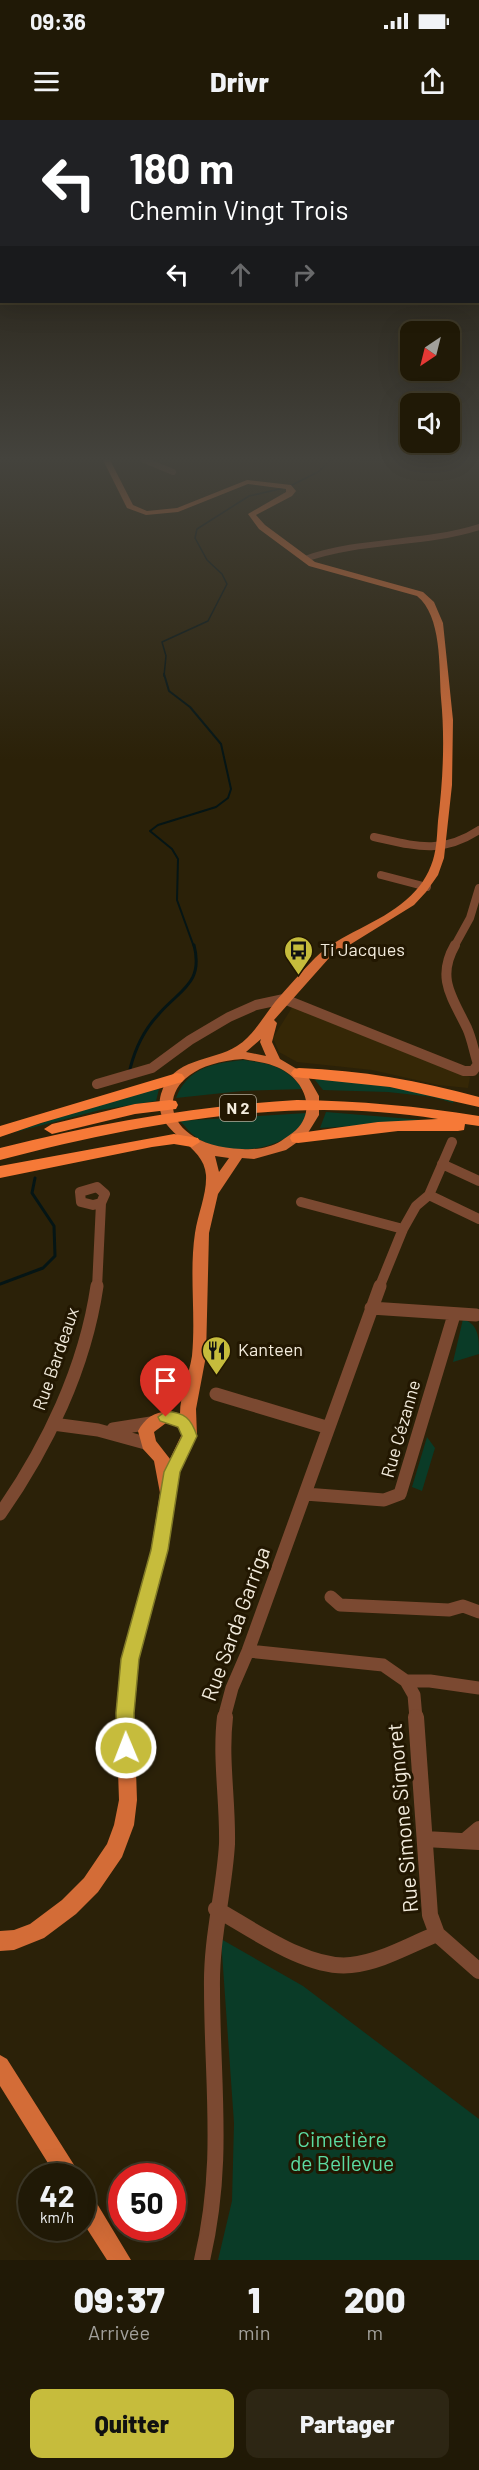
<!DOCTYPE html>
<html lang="fr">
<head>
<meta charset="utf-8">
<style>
  :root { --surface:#201906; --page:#2d2614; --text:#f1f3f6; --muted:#a2a09b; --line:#3d3828; --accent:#c6bc3c }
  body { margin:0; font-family:Barlow,sans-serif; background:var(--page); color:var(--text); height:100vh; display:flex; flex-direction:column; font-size:22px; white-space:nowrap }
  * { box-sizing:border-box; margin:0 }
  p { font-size:20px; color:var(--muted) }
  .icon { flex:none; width:33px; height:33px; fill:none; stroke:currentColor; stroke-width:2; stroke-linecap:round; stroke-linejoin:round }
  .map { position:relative; height:2140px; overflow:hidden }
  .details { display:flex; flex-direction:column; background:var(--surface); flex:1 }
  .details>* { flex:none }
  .banner { position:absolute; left:0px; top:0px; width:480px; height:183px; box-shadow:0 6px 24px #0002,0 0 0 2px var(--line); background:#202124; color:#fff; overflow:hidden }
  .needle { width:39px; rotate:215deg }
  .fabs { position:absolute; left:400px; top:201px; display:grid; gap:12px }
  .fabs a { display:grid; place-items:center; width:60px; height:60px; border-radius:12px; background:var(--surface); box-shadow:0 6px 24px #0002,0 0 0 2px var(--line); font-size:30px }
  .speed { position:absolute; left:18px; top:2043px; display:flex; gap:12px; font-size:30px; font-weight:700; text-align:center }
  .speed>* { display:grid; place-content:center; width:78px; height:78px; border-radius:50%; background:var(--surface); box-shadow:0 6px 24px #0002,0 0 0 2px var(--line); line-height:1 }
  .speed small { font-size:15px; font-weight:400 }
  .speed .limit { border:9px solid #d22; background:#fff; color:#111 }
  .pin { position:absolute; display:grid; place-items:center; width:51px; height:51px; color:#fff; margin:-62px -26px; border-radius:50% 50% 50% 0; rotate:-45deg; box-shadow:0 0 6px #0007 }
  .pin .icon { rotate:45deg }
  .me { position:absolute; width:66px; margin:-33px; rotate:359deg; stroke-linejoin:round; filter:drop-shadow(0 0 4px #0008) }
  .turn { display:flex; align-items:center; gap:21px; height:126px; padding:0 30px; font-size:27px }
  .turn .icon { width:78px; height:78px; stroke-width:2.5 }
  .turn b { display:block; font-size:42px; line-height:51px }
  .lanes { display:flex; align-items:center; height:57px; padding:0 30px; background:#0003; justify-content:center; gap:30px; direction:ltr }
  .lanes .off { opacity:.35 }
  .eta { display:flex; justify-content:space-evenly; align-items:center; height:102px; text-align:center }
  .eta b { font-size:36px; font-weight:800; line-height:42px }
  .button { display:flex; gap:12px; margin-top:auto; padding:12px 30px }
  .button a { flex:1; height:69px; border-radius:12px; background:var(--accent); color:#111; font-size:24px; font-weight:800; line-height:69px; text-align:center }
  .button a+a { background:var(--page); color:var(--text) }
  .status { display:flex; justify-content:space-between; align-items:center; height:42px; padding:0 30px; background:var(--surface); direction:ltr }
  .status svg { height:16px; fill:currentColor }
  header { display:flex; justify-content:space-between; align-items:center; height:78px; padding:0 30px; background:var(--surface); font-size:27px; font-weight:800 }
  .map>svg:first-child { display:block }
  .built { fill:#352706 }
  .green { fill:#0a3b27 }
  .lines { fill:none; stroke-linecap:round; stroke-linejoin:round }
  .stream-far2 { stroke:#051515; stroke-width:1.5 }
  .stream-far1 { stroke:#051515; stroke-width:2 }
  .stream { stroke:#051515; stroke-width:3 }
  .minor-far4 { stroke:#7b4931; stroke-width:6 }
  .minor-far3 { stroke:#7b4931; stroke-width:8 }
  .minor-far2 { stroke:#7b4931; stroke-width:10 }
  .minor-far1 { stroke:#7b4931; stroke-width:13 }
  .minor { stroke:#7b4931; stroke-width:16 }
  .major { fill:#d36c37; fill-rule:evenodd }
  .highway { fill:#f67937; fill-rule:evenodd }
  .route { fill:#c6bc3c; stroke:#817a27; stroke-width:1.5 }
  .labels { text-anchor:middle; stroke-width:6; stroke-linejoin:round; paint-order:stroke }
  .shield { fill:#221701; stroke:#b4ac9b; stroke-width:1.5 }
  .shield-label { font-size:16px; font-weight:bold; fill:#f3ecdd }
  .poi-label { font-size:18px; fill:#f3ecdd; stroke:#221701; text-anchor:start }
  .street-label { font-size:18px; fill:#f3ecdd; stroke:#221701 }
  .near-street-label { font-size:21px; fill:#f3ecdd; stroke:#221701 }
  .near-park-label { font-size:21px; fill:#5cdca2; stroke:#221701 }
</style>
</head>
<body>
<div class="status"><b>09:36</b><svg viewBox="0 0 49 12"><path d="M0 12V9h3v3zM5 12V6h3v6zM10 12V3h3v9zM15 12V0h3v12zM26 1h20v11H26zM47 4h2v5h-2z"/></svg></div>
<header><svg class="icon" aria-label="menu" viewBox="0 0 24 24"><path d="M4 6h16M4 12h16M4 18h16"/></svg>Drivr<svg class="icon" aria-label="share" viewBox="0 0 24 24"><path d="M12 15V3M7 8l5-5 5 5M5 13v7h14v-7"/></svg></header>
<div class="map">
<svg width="479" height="2140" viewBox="0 0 479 2140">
  <rect width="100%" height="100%" fill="#2b2108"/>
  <!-- built -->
  <path class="built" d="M293 886 470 957 468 968 438 965 372 950 297 942 279 932 273 918Z"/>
  <!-- green -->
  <path class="green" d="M244 940C272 944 285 946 303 969L242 971 176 978C188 947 214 943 244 940Z
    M317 958 355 960 454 980 453 983 433 977 388 972 323 970 315 960Z
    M159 969 156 981 100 990 12 1013 119 977Z
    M326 992 435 1001 320 1008Z
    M307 993C305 998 302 1005 298 1009 275 1032 223 1037 196 1017 190 1013 185 1006 180 1001Z
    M463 1199C479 1205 479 1217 479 1234L453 1242Z
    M427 1317 435 1328 422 1371 412 1367Z
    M221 1819 303 1866 479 1999V2140H218L232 2081 234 2003Z"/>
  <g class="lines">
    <!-- stream-far2 -->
    <path class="stream-far2" d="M360 340H381
      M290 366 318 352 331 340
      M164 556 166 536 162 522 208 501 227 464 222 454 207 440 195 418 197 409 249 376 284 368"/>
    <!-- stream-far1 -->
    <path class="stream-far1" d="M164 554 169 571 190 587 221 624 231 669 228 678 216 687 158 705 150 711 172 729 178 739 177 780 194 827"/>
    <!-- stream -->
    <path class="stream" d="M130 949C135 929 144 910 158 895 179 870 204 864 194 825
      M0 1164 43 1148 55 1136 54 1106 32 1073 35 1058"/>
    <!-- minor-far4 -->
    <path class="minor-far4" d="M144 340 173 352
      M305 439C362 419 422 425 479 407"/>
    <!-- minor-far3 -->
    <path class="minor-far3" d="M374 717C415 726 441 735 479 710
      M381 755 427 767
      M454 827 470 798 479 768"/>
    <!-- minor-far2 -->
    <path class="minor-far2" d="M97 964 152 948 190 920 229 897 256 885 284 879 464 951H473L478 944C474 932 472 919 467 908 452 877 436 858 455 825
      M442 1044 479 1061
      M97 1067 105 1074 101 1083 93 1085 81 1082 80 1072Z
      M429 1075 479 1099
      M301 1082 403 1109
      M97 1168 101 1083
      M379 1168 403 1109 416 1086 429 1075 452 1022"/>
    <!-- minor-far1 -->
    <path class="minor-far1" d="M371 1188 476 1195
      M216 1274 326 1307
      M53 1304 98 1310 149 1324
      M113 1309 151 1303
      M305 1374 384 1380 400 1374 454 1195
      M0 1394C47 1327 85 1248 97 1166
      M331 1477 340 1485 449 1490 463 1486 479 1492
      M248 1531 383 1545 406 1561 414 1575 416 1598
      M406 1561H430L479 1568
      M224 1598 232 1568 248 1531 380 1166"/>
    <!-- minor -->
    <path class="minor" d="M416 1597 430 1795 437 1814 479 1851
      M425 1719 479 1722
      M466 1720 479 1709
      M216 1789C252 1809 308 1850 351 1845 381 1842 409 1825 437 1814
      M202 2140C225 2043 212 1965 212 1868 211 1818 224 1773 227 1724 228 1681 220 1639 225 1597"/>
    <!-- major -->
    <path class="major" d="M103 340H110L133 385 147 391 177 388 247 360 291 365 296 371 292 376 256 395 265 405 315 442 423 472 434 482 443 503 453 600 452 665 444 738 438 755 426 772 414 785 330 837 274 900 277 903 272 922 280 939 307 955 319 976V995L306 1016 286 1030 254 1039 242 1038 218 1074 209 1113 206 1236 196 1289 197 1316 180 1352 167 1430 139 1539 134 1593 137 1680 134 1705 122 1737 98 1772 76 1794 44 1818 14 1830 0 1831V1811L14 1810 30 1804 62 1780 84 1758 107 1724 114 1705 119 1680 116 1593 121 1539 151 1430 160 1373 154 1341 143 1329 138 1311C147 1294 162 1288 180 1294 180 1274 189 1255 192 1236 196 1195 189 1153 195 1113 198 1093 207 1074 206 1055 204 1021 150 1014 161 974 172 937 212 942 237 926 254 915 263 897 275 882 288 867 301 852 315 838 341 813 379 804 406 780 419 769 428 756 433 740 437 727 437 713 438 701 443 660 445 619 441 578 439 547 442 496 417 476L309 446 259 409 248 394 286 372V369L248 364 178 392 146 395 127 388ZM261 919 260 922 266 936 246 932ZM243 939C253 941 265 942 274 946 301 955 319 987 296 1010 292 1014 286 1017 281 1021 270 1028 255 1030 242 1029 152 1026 147 945 243 939ZM215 1036 229 1038 219 1052ZM166 1303 173 1304 181 1310V1316L170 1339 156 1321 154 1312Z
      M0 1935 7 1939 76 2048 79 2056H56L0 1966Z
      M82 2069 90 2072 131 2140H107L82 2101Z"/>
    <!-- highway -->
    <path class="highway" d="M299 948C361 950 420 961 479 977V987L390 967 294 957 291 953 294 949Z
      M177 953 182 954 185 958 182 962 41 1003 0 1017V1006Z
      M170 980 176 981 178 985 176 989 135 994 52 1014 44 1009 52 1004 135 984Z
      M297 980C359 981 418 986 479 996V1006L465 1004 464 1010 458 1011H398L298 1023 292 1022 290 1018 292 1014 378 1002 438 999C291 975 142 1003 0 1040V1028C99 1003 196 986 297 980Z
      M174 1014 198 1018 200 1022 192 1027 174 1024 152 1027 0 1058V1046Z"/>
  </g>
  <!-- sky -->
  <linearGradient id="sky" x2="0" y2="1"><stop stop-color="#181204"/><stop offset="0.53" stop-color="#44433d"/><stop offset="1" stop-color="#44433d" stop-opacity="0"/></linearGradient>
  <rect width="479" height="640" fill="url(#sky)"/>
  <!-- route -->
  <path class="route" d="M166 1291C185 1293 191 1298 197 1316L180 1352 168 1430 139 1539 134 1593 135 1628 133 1635 126 1637 120 1635 117 1628 116 1593 121 1539 151 1430 164 1352 182 1316 178 1307 160 1301 158 1297Z"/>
  <!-- icons -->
  <defs>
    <symbol id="bus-pin" viewBox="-11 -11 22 30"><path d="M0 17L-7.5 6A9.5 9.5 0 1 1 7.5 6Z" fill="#c6bc3c" stroke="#221701"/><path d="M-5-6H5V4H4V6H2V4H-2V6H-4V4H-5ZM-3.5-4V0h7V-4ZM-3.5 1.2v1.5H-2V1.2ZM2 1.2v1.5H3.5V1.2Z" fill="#111"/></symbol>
    <symbol id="restaurant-pin" viewBox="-11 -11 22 30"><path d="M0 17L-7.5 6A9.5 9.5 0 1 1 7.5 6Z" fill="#c6bc3c" stroke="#221701"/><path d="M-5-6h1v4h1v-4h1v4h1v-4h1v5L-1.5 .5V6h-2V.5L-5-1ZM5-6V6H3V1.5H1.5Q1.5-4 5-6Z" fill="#111"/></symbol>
  </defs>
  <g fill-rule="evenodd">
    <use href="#bus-pin" x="282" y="814" width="33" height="45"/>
    <use href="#restaurant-pin" x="200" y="1214" width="33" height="45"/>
  </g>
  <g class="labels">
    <!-- shield labels -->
    <rect class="shield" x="220" y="975" width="36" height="26" rx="4.5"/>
    <g class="shield-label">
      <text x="238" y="994">N 2</text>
    </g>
    <!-- poi labels -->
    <g class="poi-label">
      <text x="320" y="836">Ti Jacques</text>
      <text x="238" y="1236">Kanteen</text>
    </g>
    <!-- street labels -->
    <g class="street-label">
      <text transform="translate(56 1239) rotate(-71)" y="6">Rue Bardeaux</text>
      <text transform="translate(401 1309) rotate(-74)" y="6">Rue Cézanne</text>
    </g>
    <!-- near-street labels -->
    <g class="near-street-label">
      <text transform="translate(236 1504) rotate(-70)" y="7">Rue Sarda Garriga</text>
      <text transform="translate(403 1698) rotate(-95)" y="7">Rue Simone Signoret</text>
    </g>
    <!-- near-park labels -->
    <g class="near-park-label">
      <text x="342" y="2027">Cimetière<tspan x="342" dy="24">de Bellevue</tspan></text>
    </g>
  </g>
</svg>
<div class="fabs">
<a><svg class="needle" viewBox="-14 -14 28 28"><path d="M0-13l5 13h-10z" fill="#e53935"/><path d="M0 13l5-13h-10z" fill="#a2a09b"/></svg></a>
<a><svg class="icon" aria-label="sound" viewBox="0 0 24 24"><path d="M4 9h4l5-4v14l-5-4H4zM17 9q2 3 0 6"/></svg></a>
</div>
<div class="speed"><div>42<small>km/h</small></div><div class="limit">50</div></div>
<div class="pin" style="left:166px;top:1297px;background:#d93025"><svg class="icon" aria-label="arrive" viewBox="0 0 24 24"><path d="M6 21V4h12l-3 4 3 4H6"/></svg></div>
<svg class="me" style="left:126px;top:1628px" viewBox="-20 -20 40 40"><circle r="17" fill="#c6bc3c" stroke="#fff" stroke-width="3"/><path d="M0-11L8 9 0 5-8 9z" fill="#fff"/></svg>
<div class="banner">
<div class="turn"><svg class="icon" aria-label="left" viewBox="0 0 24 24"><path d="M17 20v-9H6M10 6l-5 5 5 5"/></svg><div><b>180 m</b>Chemin Vingt Trois</div></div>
<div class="lanes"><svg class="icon" aria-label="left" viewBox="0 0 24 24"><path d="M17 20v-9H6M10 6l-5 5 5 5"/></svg><svg class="icon off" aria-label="ahead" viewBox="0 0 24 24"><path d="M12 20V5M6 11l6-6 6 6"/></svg><svg class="icon off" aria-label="right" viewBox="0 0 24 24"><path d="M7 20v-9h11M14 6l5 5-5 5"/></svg></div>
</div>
</div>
<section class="details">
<div class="eta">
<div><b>09:37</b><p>Arrivée</p></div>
<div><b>1</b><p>min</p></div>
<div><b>200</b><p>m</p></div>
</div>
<div class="button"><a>Quitter</a><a>Partager</a></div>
</section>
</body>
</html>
